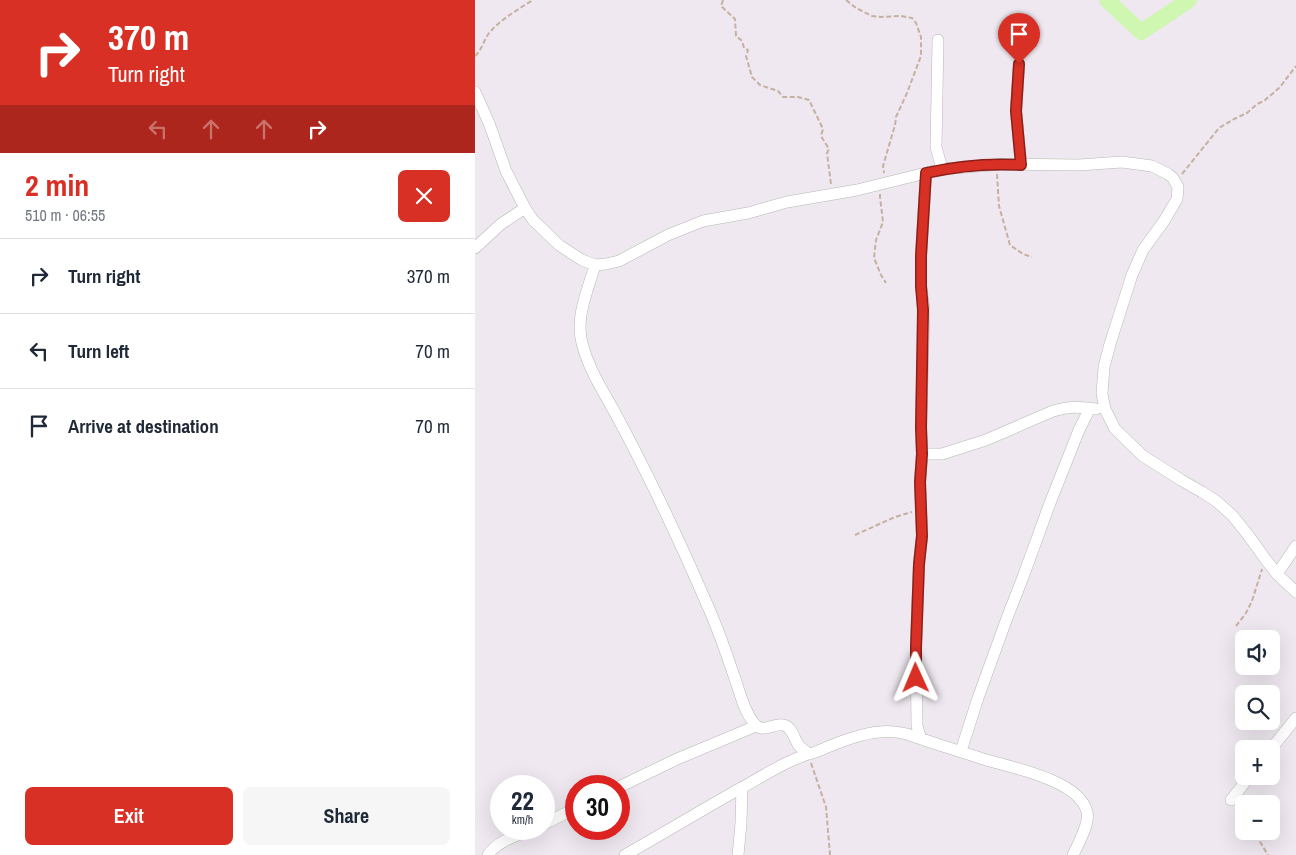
<!DOCTYPE html>
<html lang="en">
<head>
<meta charset="utf-8">
<style>
  :root { --surface:#fff; --page:#f6f6f7; --text:#1f2937; --muted:#747a83; --line:#e0e1e3; --accent:#d93025 }
  body { margin:0; font-family:"Archivo Narrow",sans-serif; background:var(--page); color:var(--text); height:100vh; display:flex; flex-direction:column; font-size:19px; white-space:nowrap }
  * { box-sizing:border-box; margin:0 }
  p { font-size:16px; color:var(--muted) }
  .icon { flex:none; width:28px; height:28px; fill:none; stroke:currentColor; stroke-width:2; stroke-linecap:round; stroke-linejoin:round }
  .map { position:relative; flex:1; overflow:hidden }
  .details { display:flex; flex-direction:column; background:var(--surface); width:475px }
  .details>* { flex:none }
  .banner { background:#d93025; color:#fff; overflow:hidden }
  .tools { position:absolute; left:760px; top:630px; display:grid; gap:10px }
  .tools a { display:grid; place-items:center; width:45px; height:45px; border-radius:8px; background:var(--surface); box-shadow:0 5px 20px #0002; font-size:25px }
  .speed { position:absolute; left:15px; top:775px; display:flex; gap:10px; font-size:25px; font-weight:700; text-align:center }
  .speed>* { display:grid; place-content:center; width:65px; height:65px; border-radius:50%; background:var(--surface); box-shadow:0 5px 20px #0002; line-height:1 }
  .speed small { font-size:12px; font-weight:400 }
  .speed .limit { border:8px solid #d22; background:#fff; color:#111 }
  .pin { position:absolute; display:grid; place-items:center; width:42px; height:42px; color:#fff; margin:-51px -21px; border-radius:50% 50% 50% 0; rotate:-45deg; box-shadow:0 0 5px #0007 }
  .pin .icon { rotate:45deg }
  .me { position:absolute; width:55px; margin:-28px; rotate:359deg; stroke-linejoin:round; filter:drop-shadow(0 0 4px #0008) }
  .turn { display:flex; align-items:center; gap:18px; height:105px; padding:0 25px; font-size:22px }
  .turn .icon { width:65px; height:65px; stroke-width:2.5 }
  .turn b { display:block; font-size:35px; line-height:42px }
  .lanes { display:flex; align-items:center; height:48px; padding:0 25px; background:#0003; justify-content:center; gap:25px; direction:ltr }
  .lanes .off { opacity:.35 }
  .round { display:grid; place-items:center; flex:none; width:52px; height:52px; border-radius:8px; background:var(--page) }
  .headline { display:flex; align-items:center; justify-content:space-between; height:85px; padding:0 25px }
  h1 { font-size:30px; font-weight:700; line-height:38px; color:var(--accent) }
  .cta { display:flex; gap:10px; margin-top:auto; padding:10px 25px }
  .cta a { flex:1; height:58px; border-radius:8px; background:var(--accent); color:#fff; font-size:20px; font-weight:700; line-height:58px; text-align:center }
  .cta a+a { background:var(--page); color:var(--text) }
  ul { padding:0; list-style:none }
  li { display:flex; align-items:center; gap:15px; height:75px; padding:0 25px; border-top:1px solid var(--line) }
  li div { flex:1 }
  li b { display:block; font-size:19px }
  li em { font-style:normal }
  main { display:flex; flex:1; min-height:0 }
  .map>svg:first-child { display:block }
  .lines { fill:none; stroke-linecap:round; stroke-linejoin:round }
  .river { stroke:#cff7b2; stroke-width:16 }
  .minor-casing { stroke:#b4b9b3; stroke-width:12 }
  .path { stroke:#c5b1a1; stroke-width:2; stroke-dasharray:5 2.5; stroke-linecap:butt }
  .minor { stroke:#fff; stroke-width:11 }
  .route-casing { stroke:#8d1f18; stroke-width:12 }
  .route { stroke:#d93025; stroke-width:9 }
</style>
</head>
<body>
<main>
<section class="details">
<div class="banner">
<div class="turn"><svg class="icon" aria-label="right" viewBox="0 0 24 24"><path d="M7 20v-9h11M14 6l5 5-5 5"/></svg><div><b>370 m</b>Turn right</div></div>
<div class="lanes"><svg class="icon off" aria-label="left" viewBox="0 0 24 24"><path d="M17 20v-9H6M10 6l-5 5 5 5"/></svg><svg class="icon off" aria-label="ahead" viewBox="0 0 24 24"><path d="M12 20V5M6 11l6-6 6 6"/></svg><svg class="icon off" aria-label="ahead" viewBox="0 0 24 24"><path d="M12 20V5M6 11l6-6 6 6"/></svg><svg class="icon" aria-label="right" viewBox="0 0 24 24"><path d="M7 20v-9h11M14 6l5 5-5 5"/></svg></div>
</div>
<div class="headline"><div><h1>2 min</h1><p>510 m · 06:55</p></div><a class="round" style="background:#d93025;color:#fff"><svg class="icon" aria-label="close" viewBox="0 0 24 24"><path d="M6 6l12 12M18 6L6 18"/></svg></a></div>
<ul>
<li><svg class="icon" aria-label="right" viewBox="0 0 24 24"><path d="M7 20v-9h11M14 6l5 5-5 5"/></svg><div><b>Turn right</b></div><em>370 m</em></li>
<li><svg class="icon" aria-label="left" viewBox="0 0 24 24"><path d="M17 20v-9H6M10 6l-5 5 5 5"/></svg><div><b>Turn left</b></div><em>70 m</em></li>
<li><svg class="icon" aria-label="arrive" viewBox="0 0 24 24"><path d="M6 21V4h12l-3 4 3 4H6"/></svg><div><b>Arrive at destination</b></div><em>70 m</em></li>
</ul>
<div class="cta"><a>Exit</a><a>Share</a></div>
</section>
<div class="map">
<svg width="821" height="855" viewBox="0 0 821 855">
  <rect width="100%" height="100%" fill="#efe8f0"/>
  <g class="lines">
    <!-- river -->
    <path class="river" d="M632 0 666 32 714 0"/>
    <defs>
      <path id="minor" d="M463 40 461 147 467 169
        M544 64 541 111 546 165
        M0 92 14 123 31 171 50 208 58 220 84 245 107 260 120 265 131 264 144 261 193 235 228 221 273 213 312 202 382 190 467 169 529 164 604 165 647 162 677 166 693 174 698 178 703 187 702 199 689 221 668 250 657 275 635 344 629 367 627 394 630 409 640 429 668 456 706 480 727 492 741 501 757 515 773 535 791 560 802 574 821 592
        M0 248 26 224 50 208
        M120 265C113 290 100 317 107 343 114 372 133 398 146 424 177 482 205 542 231 602 242 626 251 652 259 676 265 692 268 709 278 722 287 736 298 722 309 725 318 728 319 739 324 746 327 749 330 751 333 753
        M447 454H467L511 440 578 411C594 406 604 407 621 409
        M802 574 821 546
        M446 739 442 726 441 647 444 564 447 536 445 482 447 454 446 427 449 310 446 286V256L451 173
        M796 749 821 718
        M486 751 503 698 532 618 548 577 575 503 604 430 615 408
        M144 787 202 759 281 726
        M756 800 775 776
        M69 824 101 808
        M13 855C22 841 43 835 58 829
        M150 855C189 833 227 810 266 788 290 775 315 758 341 752 359 744 386 733 405 732 414 731 423 732 432 734 457 743 481 750 505 758 533 767 604 779 612 812 615 824 603 844 598 855
        M263 855 266 823 267 788"/>
    </defs>
    <!-- minor casing -->
    <use href="#minor" class="minor-casing"/>
    <!-- path -->
    <path class="path" d="M248 0 246 6 260 19 261 36 267 41 269 48 273 50 271 56 277 77 285 85 303 91 308 97H323L334 100 348 129 346 136 354 149 352 153 356 184
      M371 0 381 8 397 16 406 17 426 16 437 18 441 23 446 37V56L432 93 421 117 420 125 408 166 409 173
      M0 56C7 50 9 39 15 32 25 20 45 8 58 0
      M522 174 524 206 535 245 548 254 557 257
      M707 174 744 128 759 119 772 113 782 104 789 101 805 87 821 66
      M405 194V197L408 222 401 240 399 258 406 275 411 283
      M380 535 420 517 437 512
      M761 626 771 613 777 601 787 569
      M336 763 351 807 355 855
      M781 835 793 855"/>
    <!-- minor -->
    <use href="#minor" class="minor"/>
  </g>
  <g class="lines">
    <defs>
      <path id="route" d="M441 678V647L444 564 447 536 445 482 447 454 446 427 448 310 446 286V256L451 173C482 166 514 163 546 165L541 111 544 64"/>
    </defs>
    <!-- route casing -->
    <use href="#route" class="route-casing"/>
    <!-- route -->
    <use href="#route" class="route"/>
  </g>
</svg>
<div class="tools">
<a><svg class="icon" aria-label="sound" viewBox="0 0 24 24"><path d="M4 9h4l5-4v14l-5-4H4zM17 9q2 3 0 6"/></svg></a>
<a><svg class="icon" aria-label="search" viewBox="0 0 24 24"><circle cx="10" cy="10" r="6"/><path d="M15 15l6 6"/></svg></a>
<a>+</a>
<a>−</a>
</div>
<div class="speed"><div>22<small>km/h</small></div><div class="limit">30</div></div>
<div class="pin" style="left:544px;top:64px;background:#d93025"><svg class="icon" aria-label="arrive" viewBox="0 0 24 24"><path d="M6 21V4h12l-3 4 3 4H6"/></svg></div>
<svg class="me" style="left:441px;top:678px" viewBox="-20 -20 40 40"><path d="M0-17L14 15 0 8-14 15z" fill="#d93025" stroke="#fff" stroke-width="4"/></svg>
</div>
</main>
</body>
</html>
